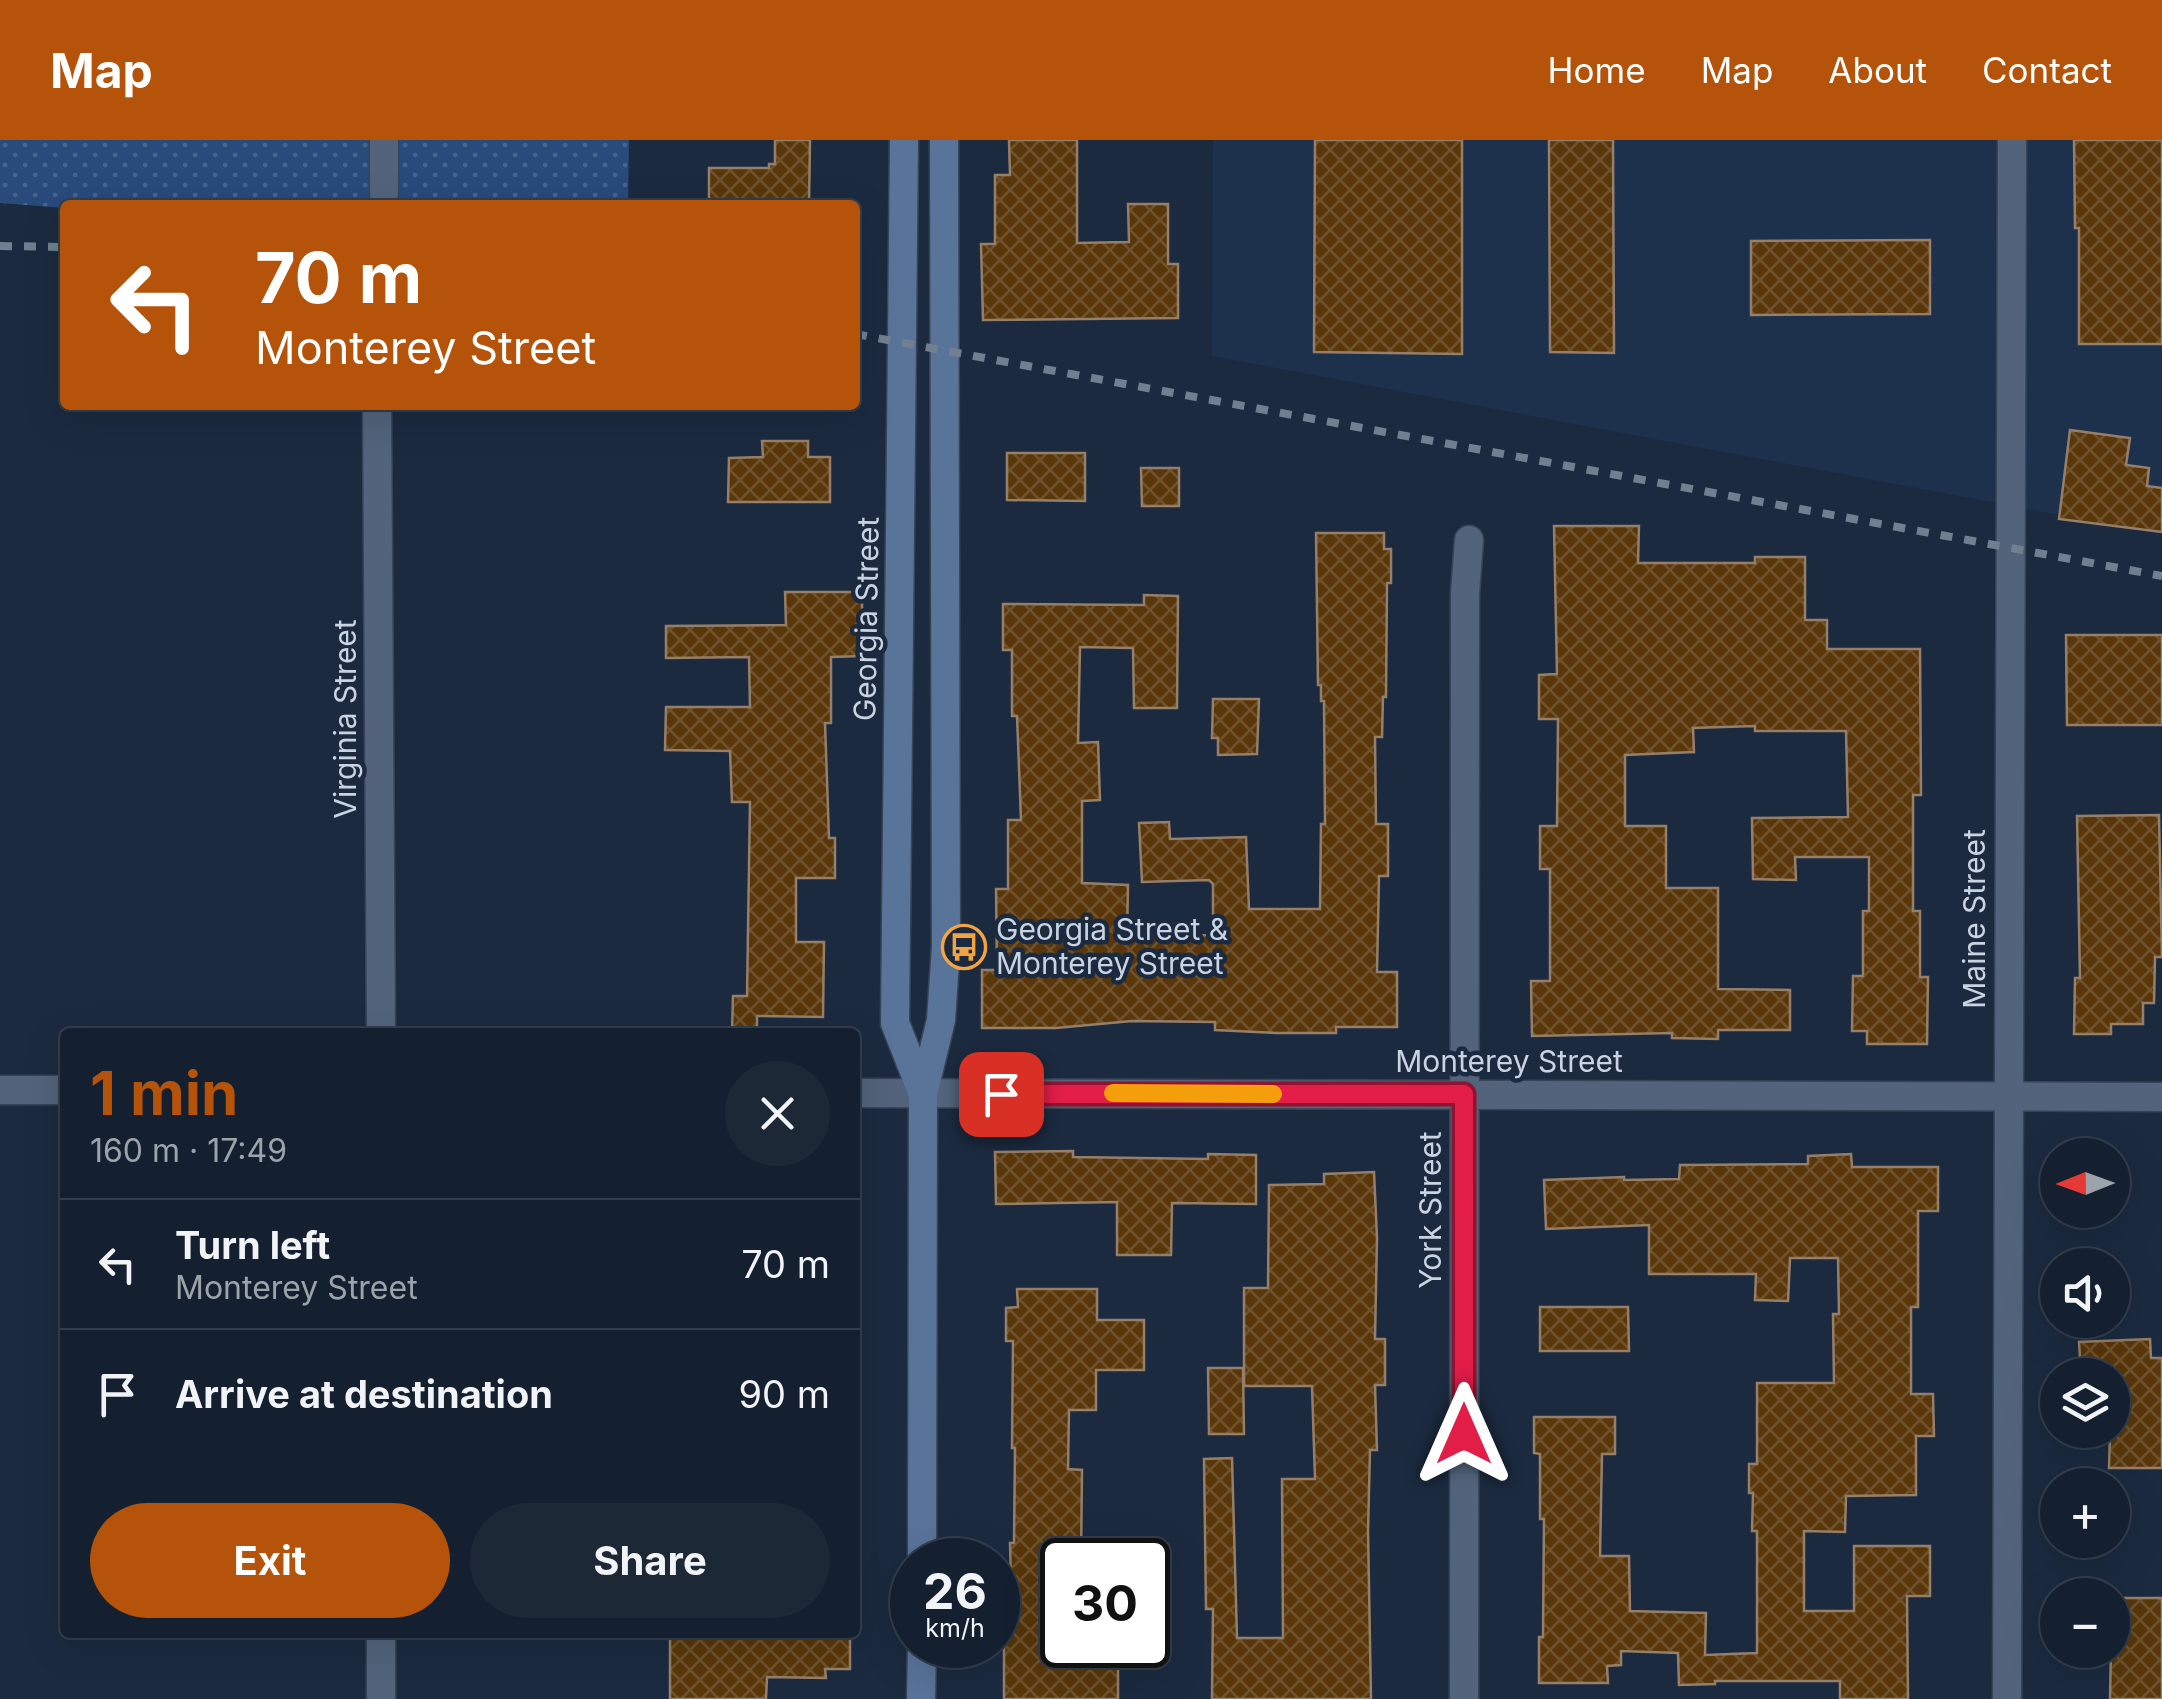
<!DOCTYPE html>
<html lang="en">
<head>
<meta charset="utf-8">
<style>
  :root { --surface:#14202f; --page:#1d2837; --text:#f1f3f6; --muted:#9da3aa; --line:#333e4b; --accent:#b45309 }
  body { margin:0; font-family:Inter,sans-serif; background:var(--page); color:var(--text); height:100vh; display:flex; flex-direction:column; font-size:38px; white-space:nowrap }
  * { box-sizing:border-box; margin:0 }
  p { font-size:32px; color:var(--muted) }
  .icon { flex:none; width:55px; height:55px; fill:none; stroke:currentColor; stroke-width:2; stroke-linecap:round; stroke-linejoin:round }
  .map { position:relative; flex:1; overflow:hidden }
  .drawer { position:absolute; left:60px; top:888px; width:800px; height:610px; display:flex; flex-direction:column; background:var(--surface); border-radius:10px; box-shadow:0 10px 40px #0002,0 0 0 2px var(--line) }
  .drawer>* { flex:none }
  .guide { position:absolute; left:60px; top:60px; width:800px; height:210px; border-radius:10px; box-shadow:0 10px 40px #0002,0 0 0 2px var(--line); background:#b45309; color:#fff; overflow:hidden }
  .needle { width:65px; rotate:269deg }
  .controls { position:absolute; left:2040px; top:998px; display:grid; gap:20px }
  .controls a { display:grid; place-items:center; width:90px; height:90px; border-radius:50%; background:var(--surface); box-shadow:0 10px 40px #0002,0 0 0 2px var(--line); font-size:50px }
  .speed { position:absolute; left:890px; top:1398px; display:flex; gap:20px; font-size:50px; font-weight:700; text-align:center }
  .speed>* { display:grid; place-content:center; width:130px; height:130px; border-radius:50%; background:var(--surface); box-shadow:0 10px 40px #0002,0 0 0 2px var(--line); line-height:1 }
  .speed small { font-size:25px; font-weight:400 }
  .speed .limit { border:5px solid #111; border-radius:15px; background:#fff; color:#111 }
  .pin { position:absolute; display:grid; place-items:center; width:85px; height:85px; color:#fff; margin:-42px; border-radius:20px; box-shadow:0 5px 15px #0006 }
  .me { position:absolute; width:110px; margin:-55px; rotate:0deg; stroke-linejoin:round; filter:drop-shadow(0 0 8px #0008) }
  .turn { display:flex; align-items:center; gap:35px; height:210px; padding:0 30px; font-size:45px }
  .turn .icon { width:130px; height:130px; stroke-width:2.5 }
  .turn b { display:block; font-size:70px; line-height:85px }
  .round { display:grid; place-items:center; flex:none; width:105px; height:105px; border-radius:52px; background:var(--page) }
  .head { display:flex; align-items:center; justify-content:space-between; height:170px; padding:0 30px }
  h1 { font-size:60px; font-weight:700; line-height:75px; color:var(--accent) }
  .cta { display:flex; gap:20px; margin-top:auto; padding:20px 30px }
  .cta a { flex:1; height:115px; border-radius:60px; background:var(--accent); color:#fff; font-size:40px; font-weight:700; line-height:115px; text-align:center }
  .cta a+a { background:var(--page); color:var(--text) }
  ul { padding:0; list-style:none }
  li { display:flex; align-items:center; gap:30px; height:130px; padding:0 30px; border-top:2px solid var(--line) }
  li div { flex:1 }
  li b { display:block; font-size:38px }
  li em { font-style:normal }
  header { display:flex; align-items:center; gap:60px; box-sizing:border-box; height:140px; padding:0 50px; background:var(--accent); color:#fff }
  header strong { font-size:48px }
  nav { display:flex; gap:55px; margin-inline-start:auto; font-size:35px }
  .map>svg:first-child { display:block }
  .built { fill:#1e314c }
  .park { fill:url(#park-dots) }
  .building { fill:url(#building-cross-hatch); stroke:#967f68; stroke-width:2.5 }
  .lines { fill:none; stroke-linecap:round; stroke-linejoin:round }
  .minor-casing { stroke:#384456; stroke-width:31 }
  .tertiary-casing { stroke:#384456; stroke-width:31 }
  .secondary-casing { stroke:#384456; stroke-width:31 }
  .minor { stroke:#52637b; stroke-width:28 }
  .tertiary { stroke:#52637b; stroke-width:28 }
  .secondary { stroke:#597499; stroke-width:28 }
  .rail { stroke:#727f90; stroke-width:8; stroke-dasharray:12 12; stroke-linecap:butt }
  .route-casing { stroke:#92132f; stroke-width:25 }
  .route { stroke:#e11d48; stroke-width:18 }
  .slow { stroke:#f59e0b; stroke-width:18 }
  .labels { text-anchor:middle; stroke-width:9; stroke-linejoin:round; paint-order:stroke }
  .street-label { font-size:30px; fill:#c9d3e1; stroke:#1b2a3f }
  .poi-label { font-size:30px; fill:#c9d3e1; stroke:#1b2a3f; text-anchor:start }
</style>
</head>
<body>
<header>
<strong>Map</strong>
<nav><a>Home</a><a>Map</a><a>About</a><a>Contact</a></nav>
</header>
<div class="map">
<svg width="2162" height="1559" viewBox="0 0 2162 1559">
  <defs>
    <pattern id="park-dots" width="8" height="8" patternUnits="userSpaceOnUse" patternTransform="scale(2.5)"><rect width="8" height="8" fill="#284b7c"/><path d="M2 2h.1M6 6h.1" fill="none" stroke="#46648e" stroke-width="1.8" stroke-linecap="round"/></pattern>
    <pattern id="building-cross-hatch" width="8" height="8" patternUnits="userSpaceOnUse" patternTransform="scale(2.5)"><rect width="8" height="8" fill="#59370b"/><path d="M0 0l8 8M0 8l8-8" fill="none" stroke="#70532e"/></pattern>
  </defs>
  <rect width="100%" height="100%" fill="#1b2a3f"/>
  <!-- built -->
  <path class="built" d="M1213 0H2162V394L1212 216Z"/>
  <!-- park -->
  <path class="park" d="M0 0H629L628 65H65V68L0 63Z"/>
  <!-- building -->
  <path class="building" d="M775 0H810L809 65H709V28H769V24H775Z
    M1009 0H1077V103L1129 102 1128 64H1168V124H1178V178L983 180 981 104H995V35H1010Z
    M1315 0H1462V214L1314 212Z
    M1549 0H1613L1614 213 1550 212Z
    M2074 0H2162V204H2079V88H2075Z
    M1930 100V174L1751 175V101Z
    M2070 290 2130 298 2126 325 2149 328 2147 346 2162 348V392L2059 379Z
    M762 301H808V317H830V362H728L729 318 763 317Z
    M1007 313H1085V361L1007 360Z
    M1141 328H1179V366H1142Z
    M1554 386H1639L1638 423H1755V417H1805V480H1827V509H1920L1921 655H1913V771H1920V837H1928L1927 904H1867V891H1852L1853 836H1863V771H1869V717H1795L1796 740 1753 739 1752 678 1848 677 1846 591H1755V586L1693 588 1694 612 1625 615V686H1666V748H1718V849L1790 850V890H1718V899L1672 898V893L1532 896 1531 841H1550V729H1540V686H1557L1558 579H1539V535L1557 534Z
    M1316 393H1384V409H1391V443H1387L1386 557H1383L1382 597H1375L1376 684H1388V736H1379L1377 832H1397V887H1336V893H1276L1215 890V882L1132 881 1056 888H982V830H997L996 749H1008V680H1021L1017 576H1012V510H1003V464L1144 465V455L1178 456 1177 568H1134L1133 508 1080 507 1078 603 1098 602 1100 660 1082 661V743L1128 745 1127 796 1213 795V744L1209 740 1142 742 1139 683 1169 682 1170 699 1246 697 1249 769H1320L1321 684H1325L1324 561H1321V545H1318Z
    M785 452H862V516L831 517V583H825L829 698H835V738H796V802H824L823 877 757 876V892H732L733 856H747L750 662H732L730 611 665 610 666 567H750L749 517 666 518V486L786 485Z
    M2066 495H2162V585H2067Z
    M1213 559H1259L1257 614 1218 615V598H1212Z
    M2159 675 2162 817H2155L2154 863H2143V884H2111V894H2074L2075 838H2080L2077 676Z
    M1073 1011V1017L1208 1019V1014L1256 1015V1064L1172 1063 1171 1115H1117V1062L996 1064 995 1012Z
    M1851 1014 1852 1027H1938V1071H1918V1167H1911V1254H1933L1934 1296H1916V1355L1846 1356 1845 1392 1804 1391V1471H1854V1406H1930V1456H1907L1908 1559H1840V1541H1715V1544L1679 1545 1678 1513 1621 1511V1525L1607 1526 1608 1543H1539V1497H1543L1544 1379H1540V1314L1534 1313V1277H1615V1314H1602L1600 1416H1629L1630 1471 1706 1473 1705 1515 1757 1513V1391H1752L1753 1353H1749V1324H1757V1243H1834L1833 1174H1839L1838 1118H1790L1788 1161 1755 1160 1756 1134H1649V1085L1546 1089 1544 1040 1624 1037V1040L1679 1039 1680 1025 1808 1024V1016Z
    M1374 1032 1377 1098 1375 1199H1385V1245H1375L1377 1310H1370L1368 1391 1371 1559H1212L1213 1469H1206L1204 1319 1232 1318 1237 1498H1283L1282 1339H1315L1312 1246H1244V1148H1268L1269 1045 1324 1044V1034Z
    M1017 1149H1097V1180H1144V1230H1096V1270H1069L1068 1329 1082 1330 1081 1420H1062V1505H1118V1559H1004V1479H1012L1010 1403H1014L1015 1308H1012L1013 1201H1006V1168L1018 1167Z
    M1540 1167H1628L1629 1211H1540Z
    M2150 1199 2151 1218H2162V1328H2109L2112 1232 2081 1233 2079 1202Z
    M1208 1228H1243L1244 1294H1209Z
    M2112 1458H2162V1559H2110Z
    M670 1492H850V1529H825L826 1538 767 1537 766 1559H670Z"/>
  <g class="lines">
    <defs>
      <path id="minor" d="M384 0V53
        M377 265 381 892
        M0 950H65
        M855 953 2162 957
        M381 1559V1492
        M1464 1559 1465 454 1469 400"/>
      <path id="tertiary" d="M2007 1559 2012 0"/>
      <path id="secondary" d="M904 0 895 883 923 954
        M922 1420 923 954 941 880 946 807 944 0
        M921 1559 922 1505"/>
    </defs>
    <!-- minor casing -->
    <use href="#minor" class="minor-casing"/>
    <!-- tertiary casing -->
    <use href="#tertiary" class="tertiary-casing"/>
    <!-- secondary casing -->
    <use href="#secondary" class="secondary-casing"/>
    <!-- minor -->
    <use href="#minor" class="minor"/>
    <!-- tertiary -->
    <use href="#tertiary" class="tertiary"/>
    <!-- secondary -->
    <use href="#secondary" class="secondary"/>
    <!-- rail -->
    <path class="rail" d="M0 106 65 107
      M855 194 2162 436"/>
  </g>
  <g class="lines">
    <defs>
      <path id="route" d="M1001 954H1464V1294"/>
    </defs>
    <!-- route casing -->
    <use href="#route" class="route-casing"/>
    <!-- route -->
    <use href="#route" class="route"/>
    <!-- slow -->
    <path class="slow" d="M1113 953 1273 954"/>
  </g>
  <!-- icons -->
  <defs>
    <symbol id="bus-ring" viewBox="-11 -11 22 22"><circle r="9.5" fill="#1b2a3f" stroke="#f3a442" stroke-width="1.5"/><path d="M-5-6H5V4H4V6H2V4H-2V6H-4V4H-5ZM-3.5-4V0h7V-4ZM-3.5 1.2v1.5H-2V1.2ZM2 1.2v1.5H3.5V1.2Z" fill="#f3a442"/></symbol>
  </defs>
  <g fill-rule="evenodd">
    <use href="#bus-ring" x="939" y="782" width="50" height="50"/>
  </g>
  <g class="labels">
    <!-- street labels -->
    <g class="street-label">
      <text transform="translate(867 479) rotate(-89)" y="10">Georgia Street</text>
      <text transform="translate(346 579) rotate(-90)" y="10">Virginia Street</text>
      <text transform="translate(1975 779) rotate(-90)" y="10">Maine Street</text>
      <text x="1509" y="932">Monterey Street</text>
      <text transform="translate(1431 1070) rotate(-90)" y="10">York Street</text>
    </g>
    <!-- poi labels -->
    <g class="poi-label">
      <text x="996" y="800">Georgia Street &amp;<tspan x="996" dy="34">Monterey Street</tspan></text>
    </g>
  </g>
</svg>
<div class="controls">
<a><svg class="needle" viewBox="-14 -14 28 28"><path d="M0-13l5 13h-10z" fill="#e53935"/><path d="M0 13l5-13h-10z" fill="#9da3aa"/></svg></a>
<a><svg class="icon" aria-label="sound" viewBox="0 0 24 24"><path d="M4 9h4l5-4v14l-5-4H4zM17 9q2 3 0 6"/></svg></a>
<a><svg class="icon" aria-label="layers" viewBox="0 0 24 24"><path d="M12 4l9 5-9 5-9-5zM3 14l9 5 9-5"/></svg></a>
<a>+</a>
<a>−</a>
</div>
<div class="speed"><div>26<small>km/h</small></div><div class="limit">30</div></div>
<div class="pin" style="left:1001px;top:954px;background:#d93025"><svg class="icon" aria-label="arrive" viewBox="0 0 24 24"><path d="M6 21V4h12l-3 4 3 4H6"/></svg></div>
<svg class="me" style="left:1464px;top:1294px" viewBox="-20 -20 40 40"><path d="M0-17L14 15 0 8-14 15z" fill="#e11d48" stroke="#fff" stroke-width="4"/></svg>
<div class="guide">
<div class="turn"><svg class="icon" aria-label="left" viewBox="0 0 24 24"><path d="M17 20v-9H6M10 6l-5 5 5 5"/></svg><div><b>70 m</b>Monterey Street</div></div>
</div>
<section class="drawer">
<div class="head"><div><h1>1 min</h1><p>160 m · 17:49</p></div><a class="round"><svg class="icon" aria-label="close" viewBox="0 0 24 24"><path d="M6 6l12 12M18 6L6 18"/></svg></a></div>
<ul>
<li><svg class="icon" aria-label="left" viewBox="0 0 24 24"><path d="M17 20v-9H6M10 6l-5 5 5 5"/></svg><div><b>Turn left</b><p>Monterey Street</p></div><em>70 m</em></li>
<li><svg class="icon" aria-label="arrive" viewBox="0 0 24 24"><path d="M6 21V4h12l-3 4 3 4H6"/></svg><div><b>Arrive at destination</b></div><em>90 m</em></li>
</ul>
<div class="cta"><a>Exit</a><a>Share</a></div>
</section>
</div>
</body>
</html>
